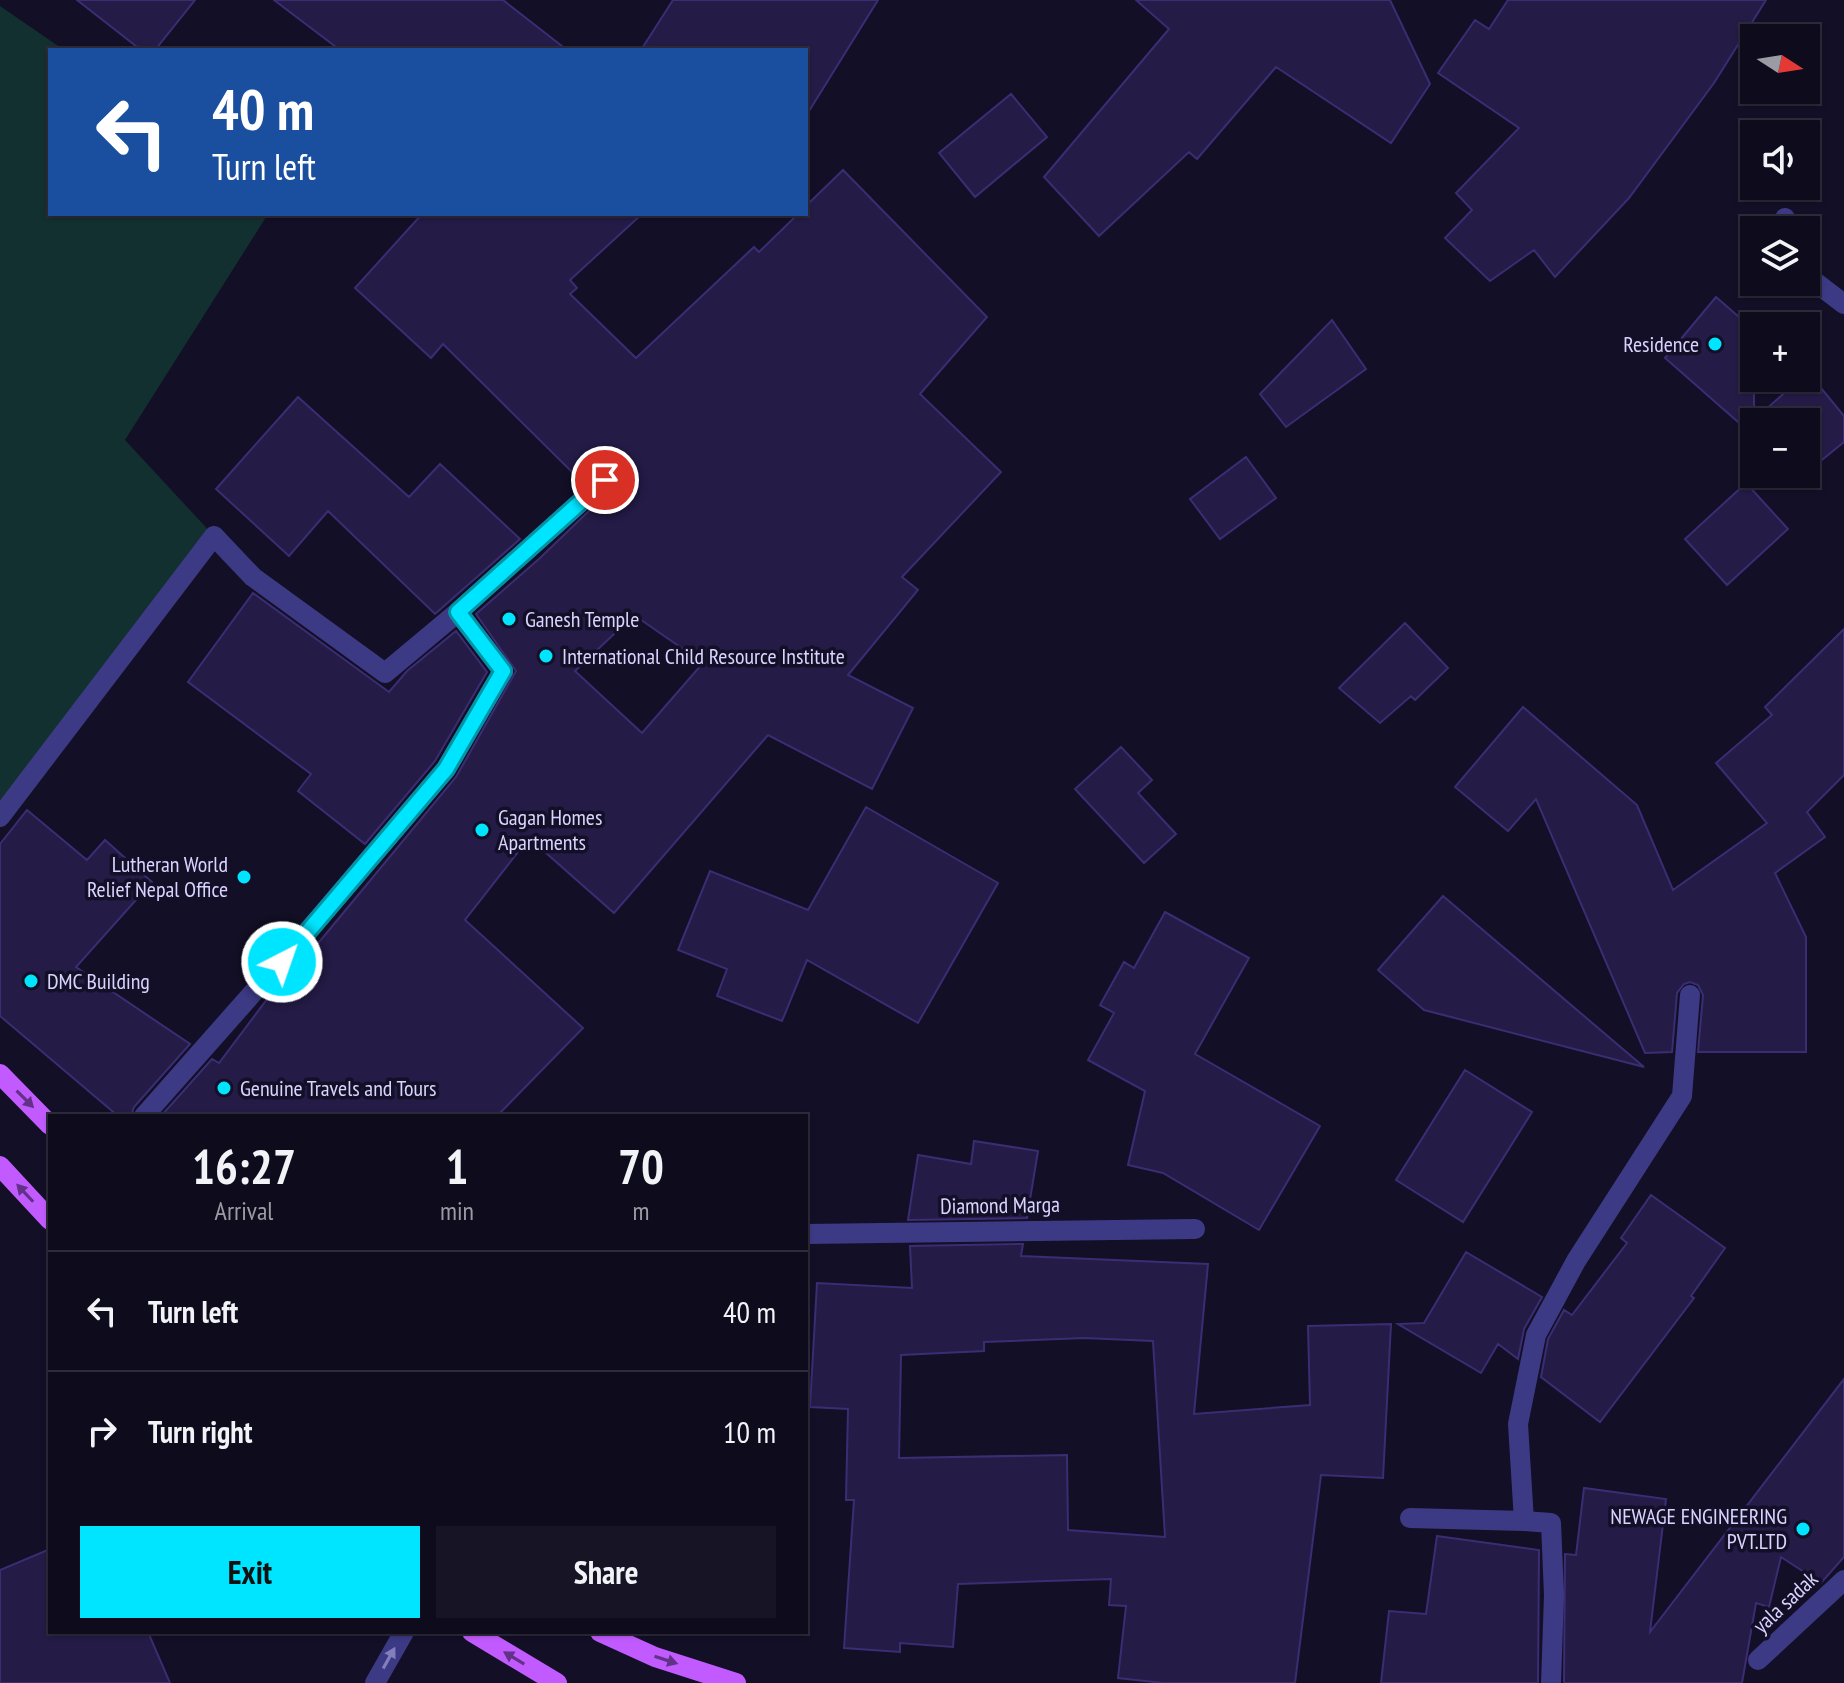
<!DOCTYPE html>
<html lang="en">
<head>
<meta charset="utf-8">
<style>
  :root { --surface:#0e0b1c; --page:#171425; --text:#f1f3f6; --muted:#9b9ba3; --line:#2e2b3b; --accent:#00e5ff }
  body { margin:0; font-family:"PT Sans Narrow",sans-serif; background:var(--page); color:var(--text); height:100vh; display:flex; flex-direction:column; font-size:30px; white-space:nowrap }
  * { box-sizing:border-box; margin:0 }
  p { font-size:26px; color:var(--muted) }
  .icon { flex:none; width:44px; height:44px; fill:none; stroke:currentColor; stroke-width:2; stroke-linecap:round; stroke-linejoin:round }
  .map { position:relative; flex:1; overflow:hidden }
  .sheet { position:absolute; left:48px; top:1114px; width:760px; height:520px; display:flex; flex-direction:column; background:var(--surface); border-radius:0px; box-shadow:0 2px 6px #0004,0 0 0 2px var(--line) }
  .sheet>* { flex:none }
  .banner { position:absolute; left:48px; top:48px; width:760px; height:168px; border-radius:0px; box-shadow:0 2px 6px #0004,0 0 0 2px var(--line); background:#1a4fa0; color:#fff; overflow:hidden }
  .needle { width:52px; rotate:102deg }
  .controls { position:absolute; left:1740px; top:24px; display:grid; gap:16px }
  .controls a { display:grid; place-items:center; width:80px; height:80px; border-radius:0px; background:var(--surface); box-shadow:0 2px 6px #0004,0 0 0 2px var(--line); font-size:40px }
  .pin { position:absolute; display:grid; place-items:center; width:68px; height:68px; color:#fff; margin:-34px; border:4px solid #fff; border-radius:50%; box-shadow:0 2px 8px #0007 }
  .me { position:absolute; width:88px; margin:-44px; rotate:41deg; stroke-linejoin:round; filter:drop-shadow(0 0 6px #0008) }
  .turn { display:flex; align-items:center; gap:28px; height:168px; padding:0 32px; font-size:36px }
  .turn .icon { width:104px; height:104px; stroke-width:2.5 }
  .turn b { display:block; font-size:56px; line-height:68px }
  .eta { display:flex; justify-content:space-evenly; align-items:center; height:136px; text-align:center }
  .eta b { font-size:48px; font-weight:800; line-height:56px }
  .action { display:flex; gap:16px; margin-top:auto; padding:16px 32px }
  .action a { flex:1; height:92px; border-radius:0px; background:var(--accent); color:#111; font-size:32px; font-weight:800; line-height:92px; text-align:center }
  .action a+a { background:var(--page); color:var(--text) }
  ul { padding:0; list-style:none }
  li { display:flex; align-items:center; gap:24px; height:120px; padding:0 32px; border-top:2px solid var(--line) }
  li div { flex:1 }
  li b { display:block; font-size:30px }
  li em { font-style:normal }
  .map>svg:first-child { display:block }
  .green { fill:#12302f }
  .building { fill:#241b47; stroke:#3b2d73; stroke-width:2; fill-rule:evenodd }
  .lines { fill:none; stroke-linecap:round; stroke-linejoin:round }
  .minor { stroke:#3d3a85; stroke-width:20 }
  .major { stroke:#c25bff; stroke-width:20 }
  .oneway { fill:#623188 }
  .oneway2 { fill:#837fbc }
  .route-casing { stroke:#0095a6; stroke-width:20 }
  .route { stroke:#00e5ff; stroke-width:14 }
  .poi-dot { fill:#00e5ff; stroke:#130f26; stroke-width:3 }
  .labels { text-anchor:middle; stroke-width:7; stroke-linejoin:round; paint-order:stroke }
  .poi-label { font-size:22px; fill:#d9d4ff; stroke:#130f26; text-anchor:start }
  .street-label { font-size:22px; fill:#d9d4ff; stroke:#130f26 }
</style>
</head>
<body>
<div class="map">
<svg width="1844" height="1683" viewBox="0 0 1844 1683">
  <rect width="100%" height="100%" fill="#130f26"/>
  <!-- green -->
  <path class="green" d="M0 6 64 50H50V214H268L125 440 214 536 0 817Z"/>
  <!-- building -->
  <path class="building" d="M77 0H195L155 50H141Z
    M274 0H503L567 50H340Z
    M673 0H878L806 116V50H641Z
    M1136 0H1390L1430 84 1391 143 1276 67 1197 159 1189 152 1099 236 1044 177 1169 29Z
    M1508 0H1766L1714 83 1629 198 1555 277 1534 250 1490 281 1445 238 1472 210 1456 193 1519 128 1438 73 1475 20 1489 29Z
    M1011 94 1047 137 975 197 939 153Z
    M843 170 987 317 920 394 1001 472 902 577 918 590 848 675 913 708 872 789 768 735 614 913 529 838 465 920 583 1028 497 1116H161L212 1059 219 1063 280 982 315 947 456 777 516 671 476 614 540 558 618 483 614 471 603 467 583 483 443 344 431 358 355 288 422 214H642L570 280 577 288 570 294 636 358 754 247 759 252 798 214H806V206ZM634 615 703 663 642 733 575 671Z
    M1716 297 1754 330V420L1801 378H1806L1808 372 1844 416V442L1806 473V422H1754V436L1665 358Z
    M1332 320 1366 369 1286 427 1260 394Z
    M298 397 409 497 440 464 520 539 435 614 328 511 289 556 216 489Z
    M1246 457 1276 498 1220 539 1190 499Z
    M1746 483 1788 529 1727 585 1685 539Z
    M253 593 389 692 407 671 456 631 487 672 435 761 365 844 298 791 311 774 188 682Z
    M1405 623 1448 668 1415 700 1411 696 1380 723 1339 688Z
    M1844 629V775L1807 812 1825 837 1775 873 1806 937V1052H1698L1703 995 1698 985 1690 982 1684 984 1677 993 1672 1052 1645 1053 1536 799 1508 831 1455 787 1523 707 1637 805 1673 890 1767 823 1716 763 1772 715 1765 707Z
    M1121 747 1152 780 1138 793 1176 834 1144 863 1075 789Z
    M866 807 998 883 918 1023 807 960 782 1021 717 996 727 969 678 950 710 871 808 910Z
    M27 810 87 860 105 840 152 882 76 967 190 1044 134 1107 131 1116H118L0 1016V844Z
    M1443 896 1644 1067 1424 1010 1378 970Z
    M1165 912 1249 958 1195 1054 1320 1126 1259 1230 1163 1173 1128 1165 1145 1091 1088 1060 1114 1013 1100 1005 1124 962 1134 968Z
    M1465 1070 1532 1112 1463 1222 1396 1180Z
    M974 1141 1038 1151 1027 1218 908 1220 918 1155 971 1164Z
    M1651 1195 1725 1248 1691 1296 1694 1298 1600 1422 1541 1377 1548 1339 1564 1310 1572 1315 1627 1243 1621 1238Z
    M1023 1244 1021 1256 1208 1264 1194 1414 1310 1405 1308 1326 1391 1324 1383 1478 1321 1475 1295 1683H1163L1118 1678 1126 1606 1109 1605 1111 1579 958 1584 953 1647 900 1643V1652L844 1648 854 1500H846L848 1409 810 1407 817 1283 912 1288 910 1246ZM1084 1338 1153 1341 1165 1537 1068 1530 1067 1455 899 1458 901 1355 984 1351V1342Z
    M1466 1252 1542 1297 1524 1329 1518 1359 1498 1344 1481 1373 1398 1324 1424 1323Z
    M1844 1379V1557L1821 1583 1781 1557 1769 1607 1756 1603 1742 1683H1564L1565 1554 1576 1555 1584 1488 1666 1499 1650 1632Z
    M1437 1536 1539 1550 1538 1683H1381L1389 1611 1426 1614Z
    M50 1549V1632H148L170 1683H0V1570Z"/>
  <g class="lines">
    <!-- minor -->
    <path class="minor" d="M1780 230 1785 218
      M1806 275 1844 304
      M0 817 214 536 253 577 385 673 458 612
      M144 1116 320 917 446 769 503 671 458 612 605 480
      M806 1234 1195 1229
      M1410 1518 1524 1521
      M1758 1660 1844 1580
      M375 1683 404 1632
      M1551 1683 1554 1595 1551 1523 1524 1521 1518 1424 1536 1335 1576 1261 1682 1096 1690 995"/>
    <!-- major -->
    <path class="major" d="M0 1074 50 1125
      M0 1166 50 1220
      M472 1632 557 1683
      M600 1632 655 1657 736 1683"/>
  </g>
  <!-- one-way arrows -->
  <defs><path id="oneway-solid" d="M-6-.8H1V-3.2L6.5 0L1 3.2V.8H-6Z" transform="scale(2)"/></defs>
  <g class="oneway">
    <use href="#oneway-solid" transform="translate(25 1099) rotate(45)"/>
    <use href="#oneway-solid" transform="translate(25 1193) rotate(-133)"/>
    <use href="#oneway-solid" transform="translate(514 1658) rotate(-149)"/>
    <use href="#oneway-solid" transform="translate(666 1660) rotate(18)"/>
  </g>
  <use class="oneway2" href="#oneway-solid" transform="translate(389 1658) rotate(-61)"/>
  <g class="lines">
    <defs>
      <path id="route" d="M282 962 446 769 503 671 458 612 605 480"/>
    </defs>
    <!-- route casing -->
    <use href="#route" class="route-casing"/>
    <!-- route -->
    <use href="#route" class="route"/>
  </g>
  <!-- markers -->
  <g class="poi-dot">
    <circle cx="1715" cy="344" r="8"/>
    <circle cx="509" cy="619" r="8"/>
    <circle cx="546" cy="656" r="8"/>
    <circle cx="482" cy="830" r="8"/>
    <circle cx="244" cy="877" r="8"/>
    <circle cx="31" cy="981" r="8"/>
    <circle cx="224" cy="1088" r="8"/>
    <circle cx="1803" cy="1529" r="8"/>
  </g>
  <g class="labels">
    <!-- poi labels -->
    <g class="poi-label">
      <text x="1699" y="352" text-anchor="end">Residence</text>
      <text x="525" y="627">Ganesh Temple</text>
      <text x="562" y="664">International Child Resource Institute</text>
      <text x="498" y="825">Gagan Homes<tspan x="498" dy="25">Apartments</tspan></text>
      <text x="228" y="872" text-anchor="end">Lutheran World<tspan x="228" dy="25">Relief Nepal Office</tspan></text>
      <text x="47" y="989">DMC Building</text>
      <text x="240" y="1096">Genuine Travels and Tours</text>
      <text x="1787" y="1524" text-anchor="end">NEWAGE ENGINEERING<tspan x="1787" dy="25">PVT.LTD</tspan></text>
    </g>
    <!-- street labels -->
    <g class="street-label">
      <text transform="translate(1000 1205) rotate(-1)" y="8">Diamond Marga</text>
      <text transform="translate(1785 1602) rotate(-43)" y="8">yala sadak</text>
    </g>
  </g>
</svg>
<div class="controls">
<a><svg class="needle" viewBox="-14 -14 28 28"><path d="M0-13l5 13h-10z" fill="#e53935"/><path d="M0 13l5-13h-10z" fill="#9b9ba3"/></svg></a>
<a><svg class="icon" aria-label="sound" viewBox="0 0 24 24"><path d="M4 9h4l5-4v14l-5-4H4zM17 9q2 3 0 6"/></svg></a>
<a><svg class="icon" aria-label="layers" viewBox="0 0 24 24"><path d="M12 4l9 5-9 5-9-5zM3 14l9 5 9-5"/></svg></a>
<a>+</a>
<a>−</a>
</div>
<div class="pin" style="left:605px;top:480px;background:#d93025"><svg class="icon" aria-label="arrive" viewBox="0 0 24 24"><path d="M6 21V4h12l-3 4 3 4H6"/></svg></div>
<svg class="me" style="left:282px;top:962px" viewBox="-20 -20 40 40"><circle r="17" fill="#00e5ff" stroke="#fff" stroke-width="3"/><path d="M0-11L8 9 0 5-8 9z" fill="#fff"/></svg>
<div class="banner">
<div class="turn"><svg class="icon" aria-label="left" viewBox="0 0 24 24"><path d="M17 20v-9H6M10 6l-5 5 5 5"/></svg><div><b>40 m</b>Turn left</div></div>
</div>
<section class="sheet">
<div class="eta">
<div><b>16:27</b><p>Arrival</p></div>
<div><b>1</b><p>min</p></div>
<div><b>70</b><p>m</p></div>
</div>
<ul>
<li><svg class="icon" aria-label="left" viewBox="0 0 24 24"><path d="M17 20v-9H6M10 6l-5 5 5 5"/></svg><div><b>Turn left</b></div><em>40 m</em></li>
<li><svg class="icon" aria-label="right" viewBox="0 0 24 24"><path d="M7 20v-9h11M14 6l5 5-5 5"/></svg><div><b>Turn right</b></div><em>10 m</em></li>
</ul>
<div class="action"><a>Exit</a><a>Share</a></div>
</section>
</div>
</body>
</html>
